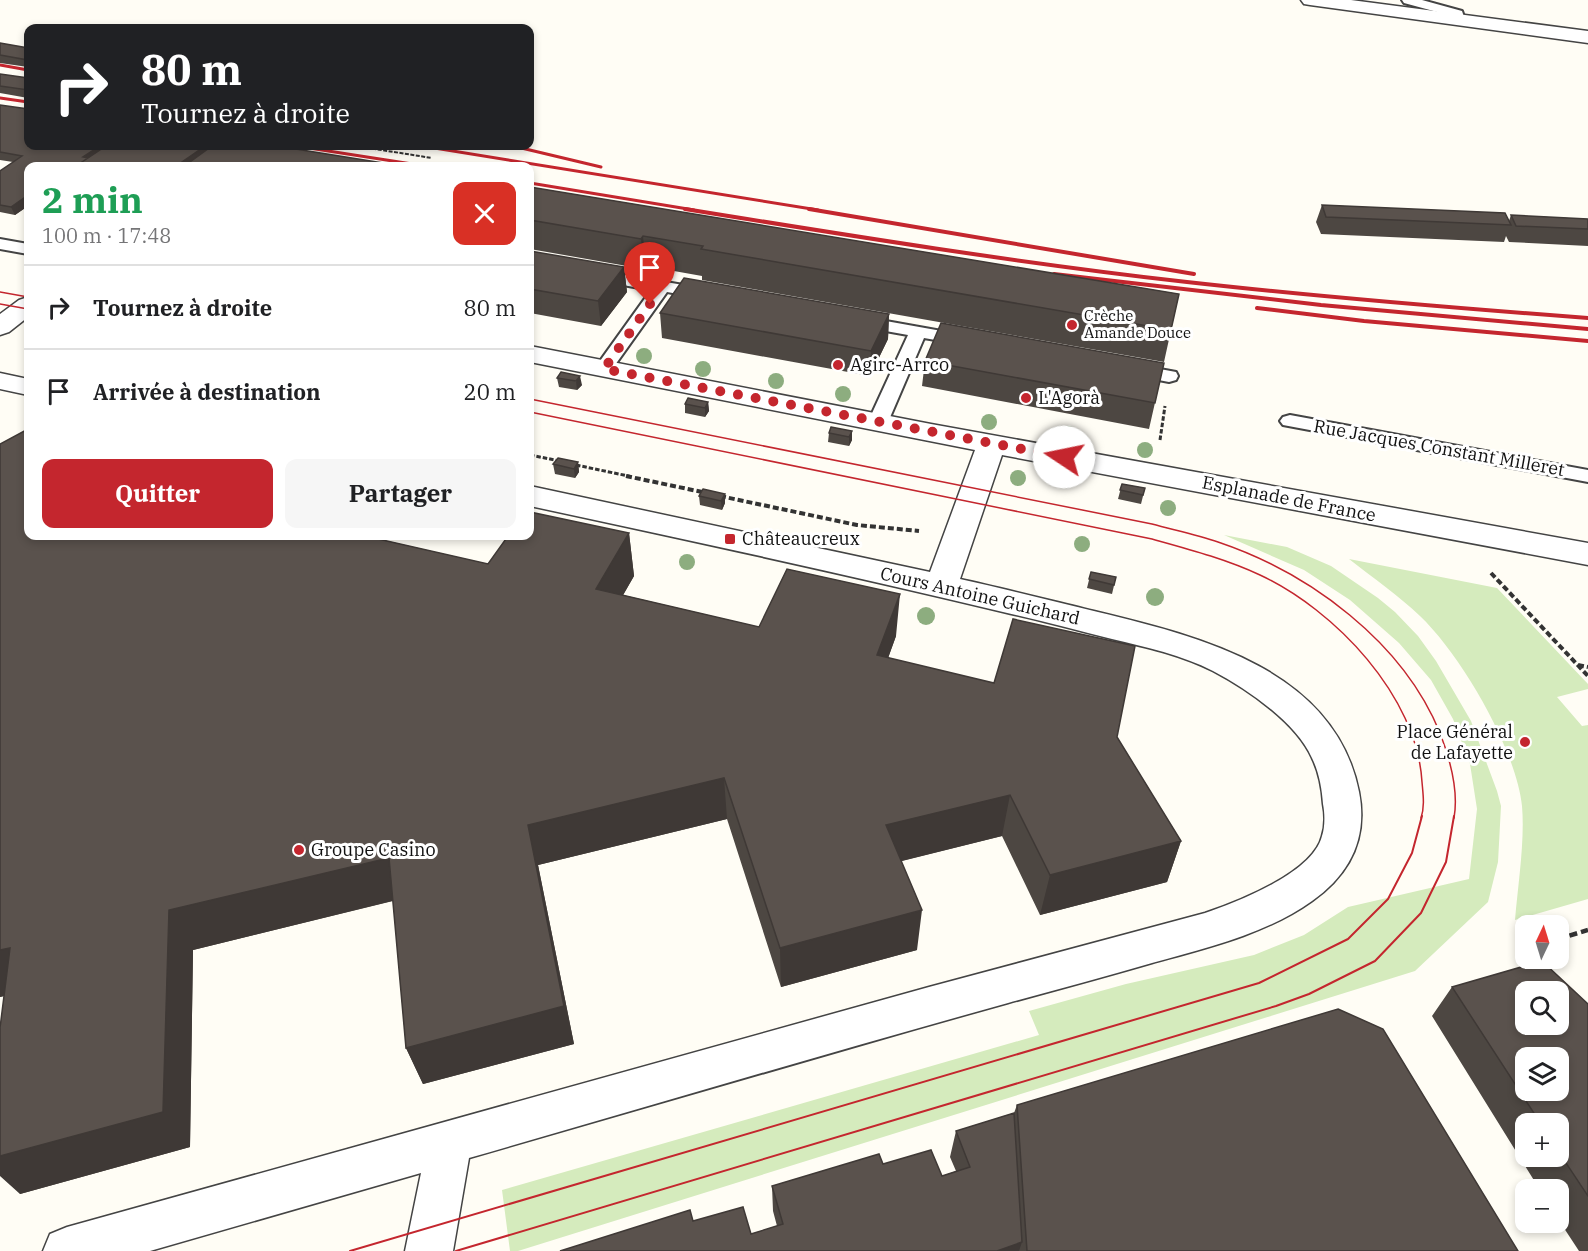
<!DOCTYPE html>
<html lang="fr">
<head>
<meta charset="utf-8">
<style>
  :root { --surface:#fff; --page:#f6f6f6; --text:#202124; --muted:#757577; --line:#e0e0e0; --accent:#c4262e }
  body { margin:0; font-family:"IBM Plex Serif",serif; background:var(--page); color:var(--text); height:100vh; display:flex; flex-direction:column; font-size:22px; white-space:nowrap }
  * { box-sizing:border-box; margin:0 }
  p { font-size:20px; color:var(--muted) }
  .icon { flex:none; width:33px; height:33px; fill:none; stroke:currentColor; stroke-width:2; stroke-linecap:round; stroke-linejoin:round }
  .map { position:relative; flex:1; overflow:hidden }
  .sheet { position:absolute; left:24px; top:162px; width:510px; height:378px; display:flex; flex-direction:column; background:var(--surface); border-radius:12px; box-shadow:0 3px 9px #0003 }
  .sheet>* { flex:none }
  .top-card { position:absolute; left:24px; top:24px; width:510px; height:126px; border-radius:12px; box-shadow:0 3px 9px #0003; background:#202124; color:#fff; overflow:hidden }
  .needle { width:39px; rotate:4deg }
  .controls { position:absolute; left:1515px; top:915px; display:grid; gap:12px }
  .controls a { display:grid; place-items:center; width:54px; height:54px; border-radius:12px; background:var(--surface); box-shadow:0 3px 9px #0003; font-size:30px }
  .pin { position:absolute; display:grid; place-items:center; width:51px; height:51px; color:#fff; margin:-62px -26px; border-radius:50% 50% 50% 0; rotate:-45deg; box-shadow:0 0 6px #0007 }
  .pin .icon { rotate:45deg }
  .me { position:absolute; width:66px; margin:-33px; rotate:281deg; stroke-linejoin:round; filter:drop-shadow(0 0 4px #0008) }
  .turn { display:flex; align-items:center; gap:21px; height:126px; padding:0 18px; font-size:27px }
  .turn .icon { width:78px; height:78px; stroke-width:2.5 }
  .turn b { display:block; font-size:42px; line-height:51px }
  .round { display:grid; place-items:center; flex:none; width:63px; height:63px; border-radius:12px; background:var(--page) }
  .head { display:flex; align-items:center; justify-content:space-between; height:102px; padding:0 18px }
  h1 { font-size:36px; font-weight:700; line-height:45px; color:#1e9e55 }
  .primary-button { display:flex; gap:12px; margin-top:auto; padding:12px 18px }
  .primary-button a { flex:1; height:69px; border-radius:12px; background:var(--accent); color:#fff; font-size:24px; font-weight:700; line-height:69px; text-align:center }
  .primary-button a+a { background:var(--page); color:var(--text) }
  ul { padding:0; list-style:none }
  li { display:flex; align-items:center; gap:18px; height:84px; padding:0 18px; border-top:2px solid var(--line) }
  li div { flex:1 }
  li b { display:block; font-size:22px }
  li em { font-style:normal }
  .map>svg:first-child { display:block }
  .green { fill:#d5ebbd }
  .lines { fill:none; stroke-linecap:round; stroke-linejoin:round }
  .service-casing { stroke:#444; stroke-width:4 }
  .minor-casing { stroke:#444; stroke-width:3 }
  .path-far3 { stroke:#333; stroke-width:2; stroke-dasharray:4 1.5; stroke-linecap:butt }
  .path-far2 { stroke:#333; stroke-width:3; stroke-dasharray:4.5 2; stroke-linecap:butt }
  .path-far1 { stroke:#333; stroke-width:4; stroke-dasharray:6 3; stroke-linecap:butt }
  .path { stroke:#333; stroke-width:4.5; stroke-dasharray:8 4; stroke-linecap:butt }
  .service { fill:#fff; fill-rule:evenodd }
  .minor { fill:#fff; fill-rule:evenodd }
  .tram-far1 { stroke:#c4262e; stroke-width:1.5 }
  .tram { stroke:#c4262e; stroke-width:2 }
  .rail-far1 { stroke:#c4262e; stroke-width:3 }
  .rail { stroke:#c4262e; stroke-width:4 }
  .tree { fill:#8dad7f }
  .wall { fill:#4d4742; fill-rule:evenodd }
  .shaded-wall { fill:#3f3936 }
  .building { fill:#5a524d; stroke:#3f3936; stroke-width:1.5; fill-rule:evenodd }
  .route { stroke:#c4262e; stroke-width:10; stroke-dasharray:0 18 }
  .poi-dot { fill:#c4262e; stroke:#fff; stroke-width:2 }
  .labels { text-anchor:middle; stroke-width:6; stroke-linejoin:round; paint-order:stroke }
  .far-poi-label { font-size:15px; fill:#111; stroke:#fff; text-anchor:start }
  .poi-label { font-size:18px; fill:#111; stroke:#fff; text-anchor:start }
  .street-label { font-size:18px; fill:#111; stroke:#fff }
</style>
</head>
<body>
<div class="map">
<svg width="1588" height="1251" viewBox="0 0 1588 1251">
  <rect width="100%" height="100%" fill="#fffdf5"/>
  <!-- green -->
  <path class="green" d="M1224 535 1287 547 1331 566 1378 598 1395 612 1418 636 1436 661 1471 721 1497 791 1501 806 1498 862 1488 902 1415 971 518 1251H510L502 1190 1039 1035 1029 1011 1126 984 1254 955 1304 935 1348 907 1469 879 1477 809 1470 764 1453 719 1431 680 1399 643 1350 600 1304 570Z
    M1349 559 1497 588 1588 684V689L1557 697 1582 726 1588 725V899L1515 920C1518 885 1525 840 1522 806 1516 749 1461 655 1420 616 1398 595 1373 578 1349 559Z"/>
  <g class="lines">
    <defs>
      <path id="service" d="M1402 0H1422L1462 11 1465 20 1463 23H1455L1452 16 1404 3Z
        M0 239 28 244V254L0 249Z
        M595 270 707 289 713 290 716 294 713 298 707 299 667 292 610 372H598L595 368 651 290 589 279 587 275Z
        M858 316 964 335 970 336 973 340 970 344 964 345 924 338 888 422 885 426H871L868 422 908 335 852 325 849 321 852 317Z
        M1133 364 1176 372 1178 376 1176 380 1169 382 1127 374 1124 370 1127 366Z
        M1290 415 1588 470V482L1283 425 1280 421 1283 417Z"/>
      <path id="minor" d="M1301 0H1351L1588 31V43L1310 5 1304 4Z
        M28 297V317L9 332 0 335V314L19 300Z
        M530 346 931 424 1588 543V565L1002 455 960 579C1006 589 1052 601 1098 612 1201 637 1335 670 1359 792 1368 838 1350 874 1312 901 1266 934 1206 948 1152 963 1104 977 1056 990 1008 1003 828 1053 649 1106 469 1158L453 1251H405L421 1173 150 1251H43L50 1234 67 1227 929 987 1205 913C1237 902 1313 873 1322 836 1325 827 1325 814 1323 804 1322 789 1319 772 1312 758 1296 722 1247 689 1213 671 1182 655 1146 647 1112 639 1076 630 1039 620 1003 612 846 574 688 540 530 506V486L930 572 975 450 530 362Z
        M0 373 28 379V395L0 389Z"/>
    </defs>
    <!-- service casing -->
    <use href="#service" class="service-casing"/>
    <!-- minor casing -->
    <use href="#minor" class="minor-casing"/>
    <!-- path-far3 -->
    <path class="path-far3" d="M356 146 432 158"/>
    <!-- path-far2 -->
    <path class="path-far2" d="M1160 440 1165 406
      M530 455 560 461
      M576 465 633 477"/>
    <!-- path-far1 -->
    <path class="path-far1" d="M626 476 707 493
      M720 496 857 525 919 531
      M1491 573 1588 676
      M1578 665 1588 667"/>
    <!-- path -->
    <path class="path" d="M1558 939 1588 930
      M1519 952 1526 950"/>
    <!-- service -->
    <use href="#service" class="service"/>
    <!-- minor -->
    <use href="#minor" class="minor"/>
    <!-- tram-far1 -->
    <path class="tram-far1" d="M0 292 28 297
      M0 304 28 309
      M530 399 1152 524C1174 530 1197 535 1218 542 1310 573 1403 642 1440 733 1450 759 1459 790 1454 818
      M530 412 1152 539C1188 549 1226 559 1260 575 1335 610 1417 696 1422 782 1423 794 1425 806 1421 818"/>
    <!-- tram -->
    <path class="tram" d="M350 1251 1259 983 1348 939 1388 899 1412 853 1422 816
      M456 1251 1276 1006 1309 994 1375 961 1421 913 1446 862 1454 816"/>
    <!-- rail-far1 -->
    <path class="rail-far1" d="M0 65 28 70
      M0 98 28 102
      M296 146 425 166
      M422 146 818 210
      M513 146 601 167
      M530 183 694 210"/>
    <!-- rail -->
    <path class="rail" d="M685 209C852 236 1019 263 1187 282 1320 297 1454 308 1588 318
      M809 209 1194 274
      M1054 274 1321 305 1588 329
      M1257 308 1364 321 1588 341"/>
  </g>
  <!-- trees -->
  <g class="tree">
    <circle cx="644" cy="356" r="8"/>
    <circle cx="703" cy="369" r="8"/>
    <circle cx="776" cy="381" r="8"/>
    <circle cx="843" cy="394" r="8"/>
    <circle cx="989" cy="422" r="8"/>
    <circle cx="1068" cy="434" r="8"/>
    <circle cx="1145" cy="450" r="8"/>
    <circle cx="1018" cy="478" r="8"/>
    <circle cx="1168" cy="508" r="8"/>
    <circle cx="1082" cy="544" r="8"/>
    <circle cx="687" cy="562" r="8"/>
    <circle cx="1155" cy="597" r="9"/>
    <circle cx="926" cy="616" r="9"/>
  </g>
  <!-- wall -->
  <path class="wall" d="M0 43 28 48V67L0 63Z
    M0 74 28 78V98L0 93Z
    M0 105 28 146H205L206 150 402 166H28V206L15 215 0 212V171L13 162 0 160Z
    M530 187 1179 294 1164 362 702 280V276L646 266 644 269 530 249Z
    M1322 205 1509 221 1511 215 1588 219V246L1509 242 1506 236 1504 242 1321 234 1316 222Z
    M530 251 624 267 627 292 601 326 530 313Z
    M660 313 889 314 888 339 870 376 662 338Z
    M925 361 1164 363 1149 429 922 386Z
    M561 372 582 385 577 390 559 387 557 378Z
    M708 402 709 411 705 417 685 413V404Z
    M852 431V440L849 446 828 442 829 433Z
    M578 462 579 472 575 478 555 474 553 464Z
    M1122 484 1145 488 1141 504 1118 499Z
    M703 489 725 503 722 510 700 505 699 496Z
    M629 533 634 576 623 595 759 627 896 636 888 658 1117 737 1181 841 1167 882 1040 915 1002 836 901 861 917 950 781 987 727 819 538 865 574 1044 423 1084 406 1048 393 901 193 950 190 1147 20 1194 4 996 0 997 28 536 379 539 488 564Z
    M1091 572 1116 577 1112 594 1087 588Z
    M1452 987 1588 1004V1251H1579L1558 1219V1190H1540L1432 1016ZM1526 1124H1558V1156H1526Z
    M1017 1105 1518 1251H560L693 1221 751 1234 777 1226 773 1211 772 1186 883 1164 942 1176 956 1171 950 1157 956 1131 1014 1113Z"/>
  <!-- shaded-wall -->
  <path class="shaded-wall" d="M100 146H115L86 164 83 157Z
    M205 146 210 162H190L191 166H176Z
    M28 195V206L15 215 11 207Z
    M643 236 646 266 644 269 641 239Z
    M624 267 627 292 601 326 598 301Z
    M889 314 888 339 870 376 871 351Z
    M580 376 582 385 577 390 576 381Z
    M708 402 709 411 705 417V408Z
    M852 431V440L849 446V437Z
    M578 462 579 472 575 478 574 469Z
    M725 494V503L722 510 721 501Z
    M629 533 634 576 602 632 596 589Z
    M342 536H382L354 572Z
    M900 594 896 636 874 697 877 655Z
    M724 778 727 819 538 865 574 1044 423 1084 406 1048 528 825Z
    M1010 795 1002 836 882 866 886 825Z
    M1181 841 1167 882 1040 915 1050 875Z
    M389 858 404 898 193 950 190 1147 20 1194 0 1176V1156L169 910Z
    M922 910 917 950 781 987 780 948Z
    M10 948 41 987 0 997V950Z
    M1022 1242 1019 1251H997Z"/>
  <!-- building -->
  <path class="building" d="M0 43 28 48V60L0 55Z
    M0 74 28 78V90L0 86Z
    M0 105 28 109V146H100L83 157 88 158 76 166H28V195L11 207 0 205V171L22 156 0 152Z
    M106 146H205L176 166H76Z
    M212 146H277L402 166H215L190 162Z
    M530 187 1179 294 1171 330 701 249 703 246 643 236 641 239 530 220Z
    M1322 205 1505 213 1511 225 1326 217Z
    M1511 215 1588 219V229L1516 226Z
    M530 251 624 267 598 301 530 289Z
    M684 278 889 314 871 351 660 313Z
    M941 323 1164 363 1155 403 925 361Z
    M561 372 580 376 576 381 557 378Z
    M688 398 708 402 705 408 685 404Z
    M831 427 852 431 849 437 829 433Z
    M28 429V536H365L488 564 508 536H530V512L629 533 596 589 759 627 787 569 900 594 877 655 994 683 1013 619 1135 646 1117 737 1181 841 1050 875 1010 795 886 825 922 910 780 948 724 778 528 825 564 1006 406 1048 389 858 169 910 163 1112 0 1156V1028L10 948 0 950V444Z
    M558 458 578 462 574 469 553 464Z
    M1122 484 1145 488 1143 495 1120 490Z
    M703 489 725 494 721 501 699 496Z
    M1091 572 1116 577 1114 585 1089 579Z
    M1542 961 1588 1004V1196L1558 1151V1124H1541L1452 987ZM1526 992H1558V1024H1526ZM1526 1058H1558V1090H1526Z
    M1338 1009 1383 1029 1518 1251H1027L1017 1105Z
    M1014 1113 1022 1242 997 1251H560L690 1210 693 1221 743 1207 751 1234 783 1224 772 1186 879 1154 883 1164 931 1150 942 1176 970 1167 956 1131Z"/>
  <g class="lines">
    <!-- route -->
    <path class="route" d="M650 304 604 369 1064 457"/>
  </g>
  <!-- markers -->
  <g class="poi-dot">
    <circle cx="1072" cy="325" r="6"/>
    <circle cx="838" cy="365" r="6"/>
    <circle cx="1026" cy="398" r="6"/>
    <rect x="724" y="533" width="12" height="12" rx="3"/>
    <circle cx="1525" cy="742" r="6"/>
    <circle cx="299" cy="850" r="6"/>
  </g>
  <g class="labels">
    <!-- far-poi labels -->
    <g class="far-poi-label">
      <text x="1084" y="321">Crèche<tspan x="1084" dy="17">Amande Douce</tspan></text>
    </g>
    <!-- poi labels -->
    <g class="poi-label">
      <text x="850" y="371">Agirc-Arrco</text>
      <text x="1038" y="404">L'Agorà</text>
      <text x="742" y="545">Châteaucreux</text>
      <text x="1513" y="738" text-anchor="end">Place Général<tspan x="1513" dy="21">de Lafayette</tspan></text>
      <text x="311" y="856">Groupe Casino</text>
    </g>
    <!-- street labels -->
    <g class="street-label">
      <text transform="translate(1439 448) rotate(10)" y="6">Rue Jacques Constant Milleret</text>
      <text transform="translate(1289 499) rotate(11)" y="6">Esplanade de France</text>
      <text transform="translate(980 596) rotate(13)" y="6">Cours Antoine Guichard</text>
    </g>
  </g>
</svg>
<div class="controls">
<a><svg class="needle" viewBox="-14 -14 28 28"><path d="M0-13l5 13h-10z" fill="#e53935"/><path d="M0 13l5-13h-10z" fill="#757577"/></svg></a>
<a><svg class="icon" aria-label="search" viewBox="0 0 24 24"><circle cx="10" cy="10" r="6"/><path d="M15 15l6 6"/></svg></a>
<a><svg class="icon" aria-label="layers" viewBox="0 0 24 24"><path d="M12 4l9 5-9 5-9-5zM3 14l9 5 9-5"/></svg></a>
<a>+</a>
<a>−</a>
</div>
<div class="pin" style="left:650px;top:304px;background:#d93025"><svg class="icon" aria-label="arrive" viewBox="0 0 24 24"><path d="M6 21V4h12l-3 4 3 4H6"/></svg></div>
<svg class="me" style="left:1064px;top:457px" viewBox="-20 -20 40 40"><circle r="19" fill="#fff"/><path d="M0-13L10 11 0 6-10 11z" fill="#c4262e"/></svg>
<div class="top-card">
<div class="turn"><svg class="icon" aria-label="right" viewBox="0 0 24 24"><path d="M7 20v-9h11M14 6l5 5-5 5"/></svg><div><b>80 m</b>Tournez à droite</div></div>
</div>
<section class="sheet">
<div class="head"><div><h1>2 min</h1><p>100 m · 17:48</p></div><a class="round" style="background:#d93025;color:#fff"><svg class="icon" aria-label="close" viewBox="0 0 24 24"><path d="M6 6l12 12M18 6L6 18"/></svg></a></div>
<ul>
<li><svg class="icon" aria-label="right" viewBox="0 0 24 24"><path d="M7 20v-9h11M14 6l5 5-5 5"/></svg><div><b>Tournez à droite</b></div><em>80 m</em></li>
<li><svg class="icon" aria-label="arrive" viewBox="0 0 24 24"><path d="M6 21V4h12l-3 4 3 4H6"/></svg><div><b>Arrivée à destination</b></div><em>20 m</em></li>
</ul>
<div class="primary-button"><a>Quitter</a><a>Partager</a></div>
</section>
</div>
</body>
</html>
